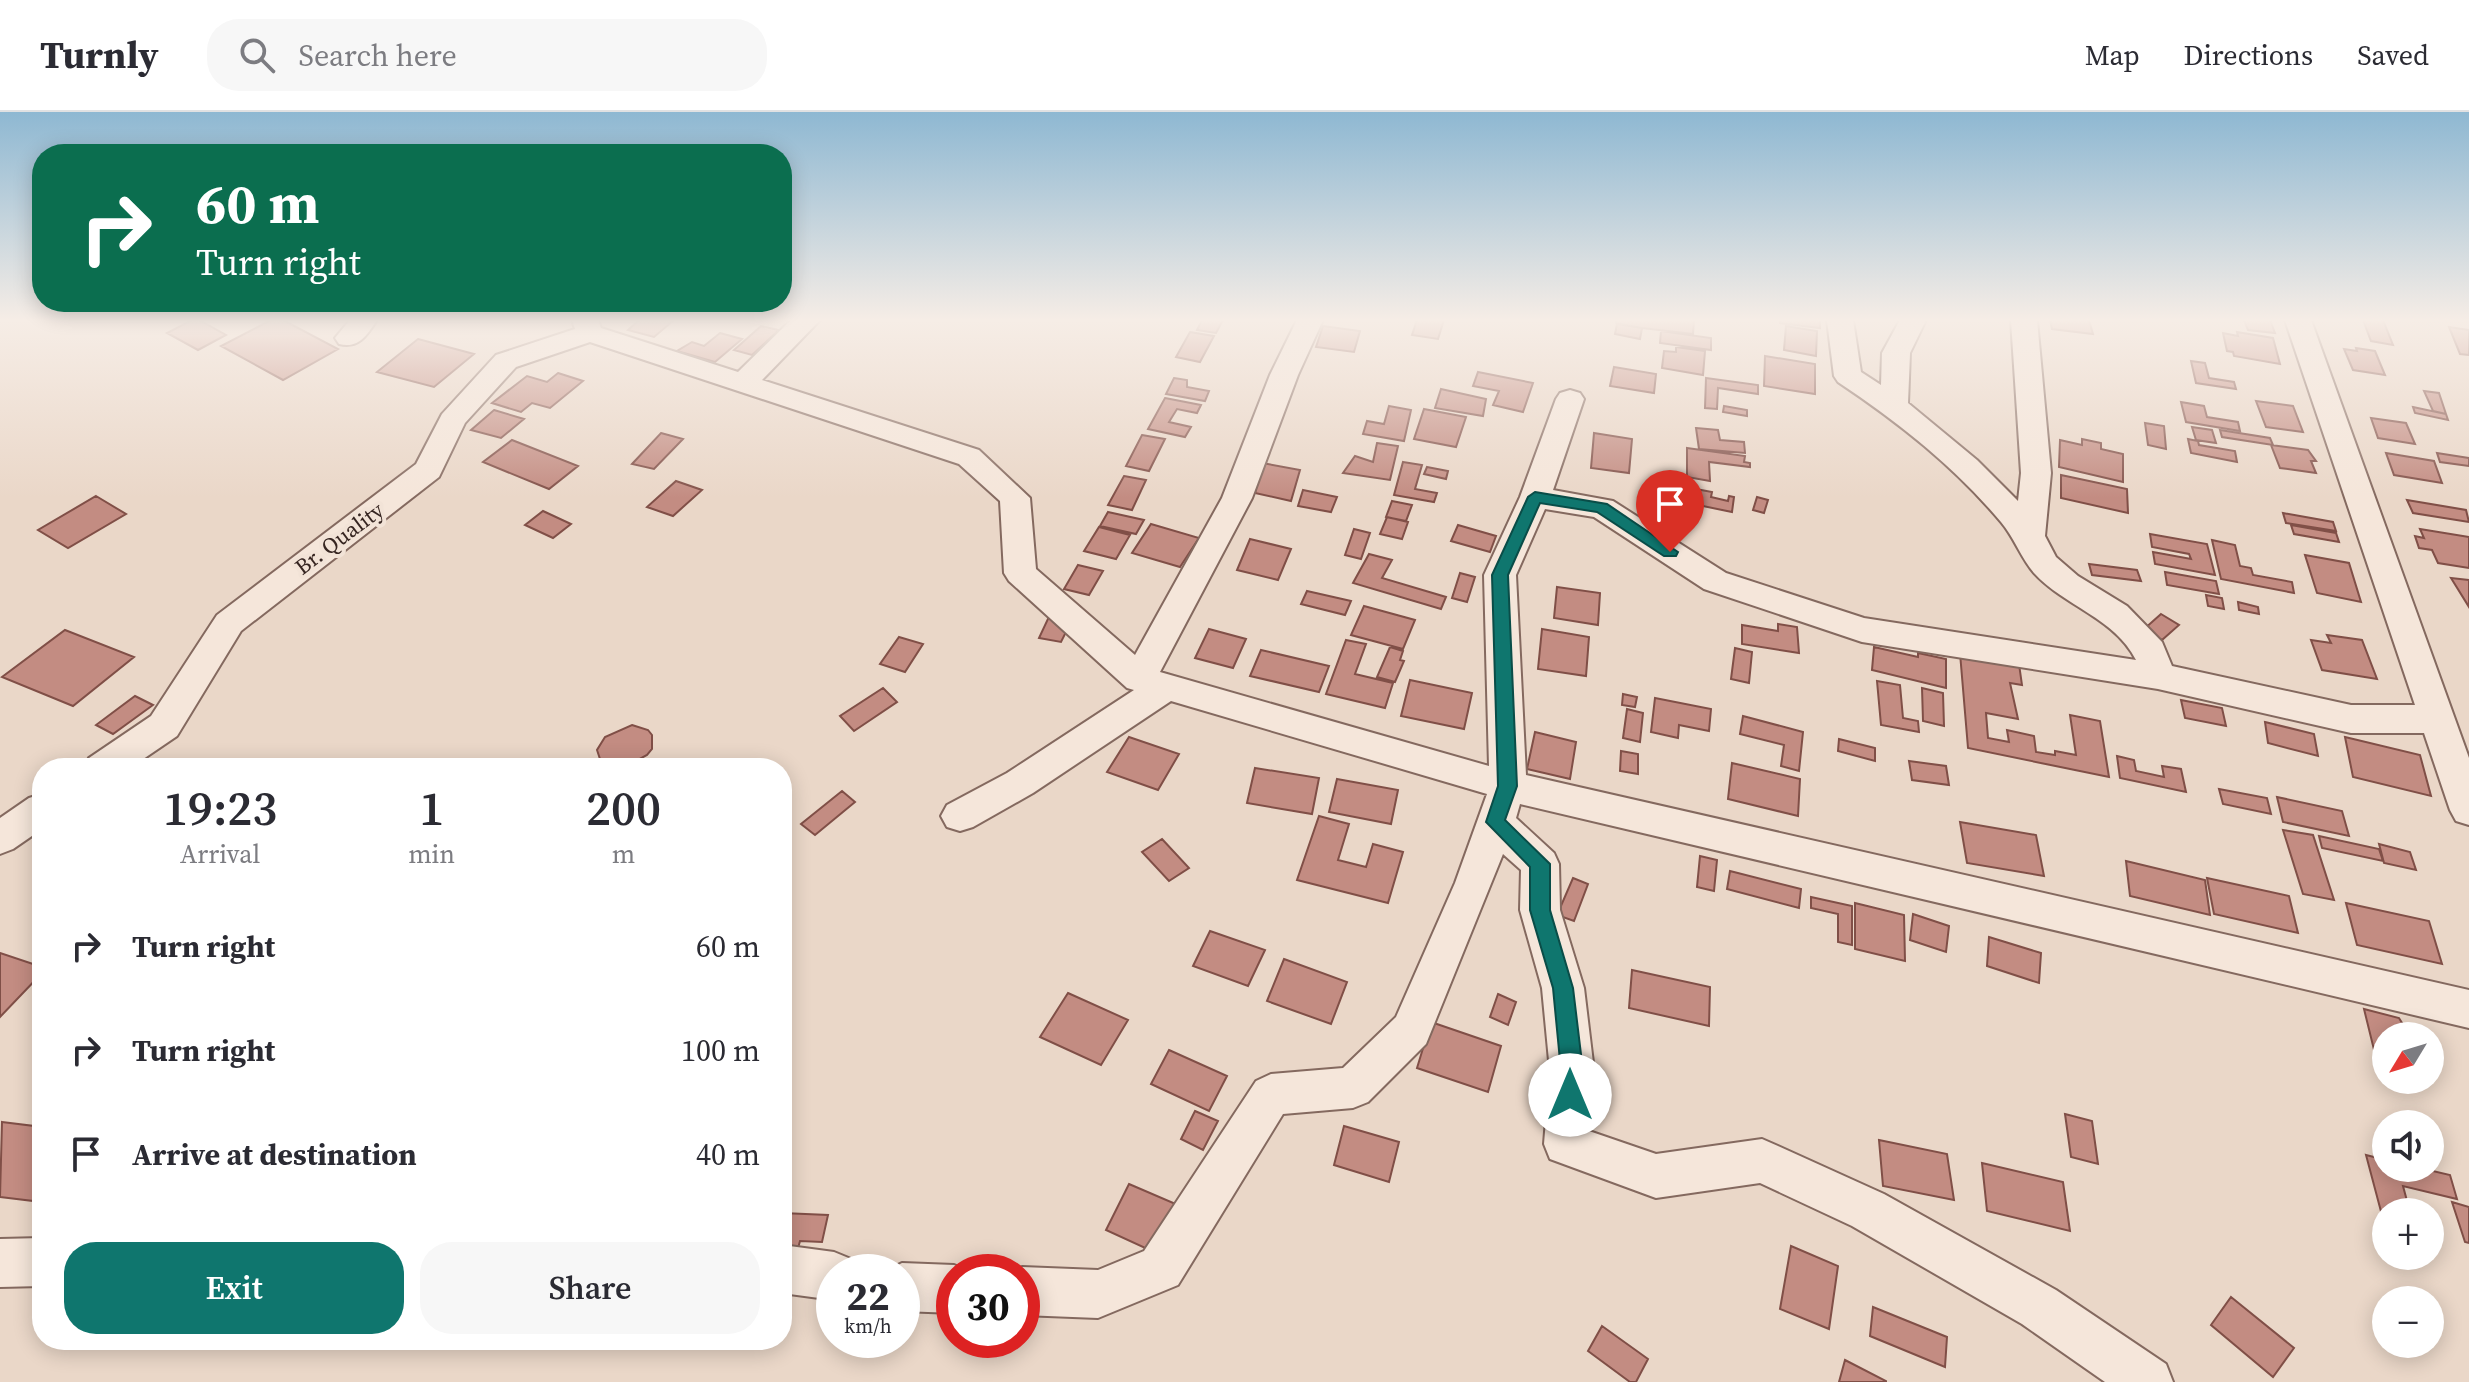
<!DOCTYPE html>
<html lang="en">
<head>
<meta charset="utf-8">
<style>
  :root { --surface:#fff; --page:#f7f7f7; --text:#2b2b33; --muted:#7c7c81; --line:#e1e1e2; --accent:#0f766e }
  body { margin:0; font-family:"Source Serif 4",serif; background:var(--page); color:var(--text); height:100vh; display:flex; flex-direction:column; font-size:30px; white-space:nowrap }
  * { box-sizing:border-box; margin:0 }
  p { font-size:26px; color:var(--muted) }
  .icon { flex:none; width:44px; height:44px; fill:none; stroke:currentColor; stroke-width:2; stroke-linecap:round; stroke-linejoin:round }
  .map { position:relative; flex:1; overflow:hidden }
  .sheet { position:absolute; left:32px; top:646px; width:760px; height:592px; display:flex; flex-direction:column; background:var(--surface); border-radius:32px; box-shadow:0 4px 20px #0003 }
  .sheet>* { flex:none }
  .guide { position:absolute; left:32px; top:32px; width:760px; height:168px; border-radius:32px; box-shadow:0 4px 20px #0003; background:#0b6e4f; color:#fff; overflow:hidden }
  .needle { width:52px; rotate:232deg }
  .fabs { position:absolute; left:2372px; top:910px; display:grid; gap:16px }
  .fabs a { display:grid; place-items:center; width:72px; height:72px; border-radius:50%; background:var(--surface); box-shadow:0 4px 20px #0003; font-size:40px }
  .speed { position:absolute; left:816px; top:1142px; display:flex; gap:16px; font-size:40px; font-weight:700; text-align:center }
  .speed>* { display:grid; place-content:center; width:104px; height:104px; border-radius:50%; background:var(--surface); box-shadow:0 4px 20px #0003; line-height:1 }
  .speed small { font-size:20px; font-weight:400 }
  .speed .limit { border:12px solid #d22; background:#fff; color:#111 }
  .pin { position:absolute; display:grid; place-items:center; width:68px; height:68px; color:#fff; margin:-82px -34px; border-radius:50% 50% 50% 0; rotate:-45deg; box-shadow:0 0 8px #0007 }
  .pin .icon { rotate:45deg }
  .me { position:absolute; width:88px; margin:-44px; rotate:0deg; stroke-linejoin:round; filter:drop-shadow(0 0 6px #0008) }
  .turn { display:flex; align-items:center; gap:28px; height:168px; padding:0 32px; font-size:36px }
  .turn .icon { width:104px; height:104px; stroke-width:2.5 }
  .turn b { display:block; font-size:56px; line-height:68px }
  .eta { display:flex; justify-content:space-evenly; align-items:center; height:136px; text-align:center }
  .eta b { font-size:48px; font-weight:600; line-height:56px }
  .button { display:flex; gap:16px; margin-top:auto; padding:16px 32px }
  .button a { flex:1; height:92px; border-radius:32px; background:var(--accent); color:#fff; font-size:32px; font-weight:600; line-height:92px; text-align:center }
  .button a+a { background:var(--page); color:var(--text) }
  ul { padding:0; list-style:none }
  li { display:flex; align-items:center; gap:24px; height:104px; padding:0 32px }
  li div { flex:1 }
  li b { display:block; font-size:30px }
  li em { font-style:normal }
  header { display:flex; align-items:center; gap:48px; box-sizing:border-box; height:112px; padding:0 40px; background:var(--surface); border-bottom:2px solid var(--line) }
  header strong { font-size:38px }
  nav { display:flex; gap:44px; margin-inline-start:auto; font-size:28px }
  .search { width:560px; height:72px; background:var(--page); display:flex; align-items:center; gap:20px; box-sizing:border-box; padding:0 28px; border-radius:32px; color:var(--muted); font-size:30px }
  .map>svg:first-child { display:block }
  .building { fill:#c38c82; stroke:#804f47; stroke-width:2 }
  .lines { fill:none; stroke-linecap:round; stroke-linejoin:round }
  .minor-casing { stroke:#84695f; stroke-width:4 }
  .minor { fill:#f5e6da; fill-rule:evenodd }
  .route { fill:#0f766e; stroke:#0a4d48; stroke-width:2 }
  .labels { text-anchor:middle; stroke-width:8; stroke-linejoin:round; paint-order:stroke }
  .street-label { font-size:22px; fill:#362521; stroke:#f2e3d7 }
</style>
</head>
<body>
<header>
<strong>Turnly</strong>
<div class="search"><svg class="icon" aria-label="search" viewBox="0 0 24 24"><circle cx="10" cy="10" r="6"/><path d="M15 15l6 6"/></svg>Search here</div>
<nav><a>Map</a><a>Directions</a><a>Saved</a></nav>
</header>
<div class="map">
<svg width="2469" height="1270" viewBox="0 0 2469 1270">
  <rect width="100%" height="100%" fill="#ead7c8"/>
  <!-- building -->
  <path class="building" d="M192 208H199L226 223 198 238 167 221Z
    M271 208H283L338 237 283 268 221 234Z
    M639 208H674L654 225 628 218Z
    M1202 208H1223L1216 221 1197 218Z
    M1417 208H1444L1438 227 1412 223Z
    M1616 208H1694L1693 222 1642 216 1616 211Z
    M1780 208H1820V216L1780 211Z
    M2050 208H2089L2093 222 2052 217Z
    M2244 208H2270L2275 221 2248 218Z
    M2363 208H2383L2393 233 2371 229Z
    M1617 212 1642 216 1640 227 1615 222Z
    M761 214 779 218 752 243 734 238Z
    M1323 214 1360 219 1354 240 1316 235Z
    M1786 214 1817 219 1816 244 1784 238Z
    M2449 215 2469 218V243L2460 242Z
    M1661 219 1711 226V238L1660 231Z
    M1190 220 1214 224 1200 250 1176 245Z
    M2237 220 2273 226 2280 252 2234 244 2233 240 2227 239 2223 221 2238 224Z
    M720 221 742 227 715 250 677 239 692 230 704 234Z
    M418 227 474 242 434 275 377 260Z
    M1676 235 1705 239 1703 263 1662 256 1664 239 1676 240Z
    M2356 236 2375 239 2385 263 2353 258 2344 237 2357 239Z
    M1765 244 1815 252V282L1764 274Z
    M2191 249 2205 251 2209 266 2234 270 2236 277 2196 271Z
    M1614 255 1656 262 1654 281 1610 274Z
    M1478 260 1533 271 1523 300 1493 293 1499 279 1473 274Z
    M558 261 583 269 550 296 532 291 521 300 492 291 527 264 547 270Z
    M1174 266 1187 268V275L1209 279 1205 289 1166 282Z
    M1706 266 1758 273V282L1718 276 1717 297 1705 296Z
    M1441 277 1486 287 1483 304 1435 296Z
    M2424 279 2439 281 2446 302 2433 299Z
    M1165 286 1201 293 1197 301 1177 297 1169 310 1191 315 1185 325 1148 317Z
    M2256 289 2293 294 2303 320 2266 315Z
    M2181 290 2204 294 2207 305 2238 310 2240 319 2186 310Z
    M1389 294 1411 298 1404 329 1363 322 1367 309 1384 312Z
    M1724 294 1747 298V304L1723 300Z
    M2413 295 2446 302 2448 308 2415 301Z
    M1424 297 1466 305 1456 335 1414 327Z
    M494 298 524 307 501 326 471 318Z
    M2371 306 2406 311 2415 332 2378 326Z
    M2145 311 2164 314 2166 337 2148 333Z
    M2192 315 2212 318 2216 331 2196 328Z
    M1696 316 1718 318 1720 328 1744 330 1745 341 1699 337Z
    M2220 318 2270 326 2273 333 2222 325Z
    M661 321 683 327 654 357 632 352Z
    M1594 321 1632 327 1629 361 1591 356Z
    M1142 323 1165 327 1149 359 1126 354Z
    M2082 327 2101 331V337L2123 342V370L2059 355 2060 328 2082 333Z
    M2188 327 2198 329 2199 333 2235 339 2237 350 2191 341Z
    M512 328 578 354 549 377 483 350Z
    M1377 331 1398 334 1390 368 1343 361 1355 344 1373 350Z
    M2271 333 2308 338 2316 349H2311L2316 361 2280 356Z
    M1687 336 1745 344 1744 350 1750 351V355L1709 350 1710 369 1687 365Z
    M2386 341 2434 349 2442 371 2394 363Z
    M2437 341 2469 346V354L2440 350Z
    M1403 350 1422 353 1415 377 1437 381 1434 390 1394 383Z
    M1262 351 1300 358 1291 389 1255 381Z
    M1427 355 1448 359 1446 367 1424 362Z
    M2061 363 2127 377 2128 401 2061 386Z
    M1124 364 1146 368 1132 398 1108 393Z
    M676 369 702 378 673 404 647 395Z
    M1696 377 1712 380 1711 385 1728 389 1729 384 1734 385 1732 400 1693 392Z
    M1303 378 1337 385 1331 400 1298 394Z
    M96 384 126 402 68 436 38 418Z
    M1757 385 1768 388 1764 401 1753 398Z
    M2407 388 2466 398 2469 410 2413 401Z
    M1392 389 1412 393 1406 409 1386 405Z
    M543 399 571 412 553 426 525 413Z
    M1108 400 1144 408 1136 422 1100 414Z
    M2283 401 2333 410 2336 419 2286 411Z
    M1387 405 1408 410 1402 427 1380 422Z
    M1151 412 1199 426 1180 455 1132 441Z
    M1458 413 1496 424 1490 440 1451 429Z
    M2291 413 2336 421 2339 430 2294 422Z
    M1099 415 1130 423 1116 447 1084 439Z
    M1354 417 1370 421 1361 447 1345 443Z
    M2420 417 2469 425V456L2438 451 2432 438 2419 436 2415 424 2424 426Z
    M2150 422 2207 432 2215 463 2155 452 2153 440 2191 447 2189 442 2152 435Z
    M1250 427 1291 437 1278 468 1237 458Z
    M2212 428 2235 433 2240 454 2251 456 2253 463 2292 470 2294 481 2221 467Z
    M1369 442 1392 448 1382 466 1446 485 1441 497 1353 471Z
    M2305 443 2349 451 2361 490 2317 481Z
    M2089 452 2137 458 2141 469 2092 463Z
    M1078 453 1103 459 1089 483 1064 477Z
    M2165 460 2216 469 2219 482 2167 473Z
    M1460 461 1475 465 1467 490 1452 486Z
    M2451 466 2469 468V495Z
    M1557 475 1600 481 1598 513 1554 506Z
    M1307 479 1351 489 1345 503 1301 492Z
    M2206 483 2222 486 2224 497 2208 494Z
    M2238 490 2258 495 2259 502 2239 498Z
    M1054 494 1077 498 1061 530 1039 526Z
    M1364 494 1415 508 1403 537 1351 523Z
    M2161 502 2179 513 2162 528 2143 518Z
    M1778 512 1797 515 1799 541 1742 532V513L1778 519Z
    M1209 517 1246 527 1233 556 1195 546Z
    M1542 517 1589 525 1586 564 1538 557Z
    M65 518 134 545 73 594 2 565Z
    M2327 523 2362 528 2377 567 2322 558 2311 528 2331 531Z
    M899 525 923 532 905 560 880 552Z
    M1346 528 1366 532 1355 562 1393 571 1385 596 1326 582Z
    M1390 535 1403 539 1400 548 1404 549 1395 570 1377 565Z
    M1874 535 1918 545V541L1946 547V576L1872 558Z
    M1735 536 1752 540 1749 571 1731 567Z
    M1261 538 1329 554 1319 580 1250 564Z
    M1960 541 2019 552 2022 573 2010 571 2018 607 1986 601 1988 626 2009 630 2007 618 2034 624 2036 640 2055 643V639L2076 643 2070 603 2100 609 2109 665 1968 636Z
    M1410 568 1472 581 1464 617 1401 604Z
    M1877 569 1900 573 1903 606 1918 609 1919 620 1881 613Z
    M883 576 897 590 854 619 840 604Z
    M1922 576 1943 581 1944 614 1923 609Z
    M1623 582 1637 585 1635 595 1622 593Z
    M135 584 153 593 113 622 96 613Z
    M1655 586 1711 597 1709 619 1679 613 1678 626 1651 620Z
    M2181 588 2222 596 2226 614 2185 606Z
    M1627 597 1643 601 1640 630 1623 626Z
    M1743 604 1803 620 1799 659 1781 654 1784 633 1740 622Z
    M2265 610 2314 622 2318 644 2268 631Z
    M632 613 648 618 652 623V637L647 643 623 656H614L601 650 597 638 605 625Z
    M1535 620 1576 630 1570 667 1527 657Z
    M1129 625 1179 642 1158 678 1107 660Z
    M2345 625 2420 643 2431 684 2353 665Z
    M1839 627 1875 636V649L1838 639Z
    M1621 639 1638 642V662L1620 659Z
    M2117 644 2134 648 2136 659 2164 665 2162 654 2181 657 2186 680 2120 666Z
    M309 648 330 651 326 656H303Z
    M1909 649 1946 654 1949 673 1912 668Z
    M1732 651 1800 667 1798 704 1728 687Z
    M1255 656 1319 666 1312 702 1247 691Z
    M1337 667 1398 678 1391 712 1329 700Z
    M2219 677 2267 686 2271 702 2223 692Z
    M842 679 855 690 815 723 801 712Z
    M2277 685 2342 699 2349 724 2283 710Z
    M1319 704 1349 712 1338 748 1366 755 1373 732 1403 740 1388 791 1297 768Z
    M1960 710 2036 723 2044 764 1967 751Z
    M2283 718 2313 723 2334 788 2303 782Z
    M2319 724 2379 737 2383 749 2322 736Z
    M1162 727 1189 756 1169 769 1142 740Z
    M2379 732 2410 740 2416 758 2384 751Z
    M1700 744 1717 748 1714 779 1697 775Z
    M2126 749 2205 768 2210 803 2130 784Z
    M1730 759 1801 777 1799 796 1727 777Z
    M1573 766 1588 772 1574 809 1557 803Z
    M2207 766 2289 784 2298 821 2214 802Z
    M1811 785 1852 794V833L1838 830V802L1811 796Z
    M1855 791 1904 803 1905 849 1855 837Z
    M2346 791 2429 809 2442 852 2357 833Z
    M1913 802 1949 814 1946 840 1910 828Z
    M1210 819 1265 838 1248 874 1193 854Z
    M1989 825 2041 841 2039 871 1987 854Z
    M0 841 42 855V861L0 905Z
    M1284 847 1347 870 1331 912 1267 889Z
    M1632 858 1710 875 1709 914 1629 896Z
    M1068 881 1128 908 1101 953 1040 925Z
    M1498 882 1516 890 1508 913 1490 905Z
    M2364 897 2399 906 2404 914 2422 918 2423 924H2386V956L2378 954Z
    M1431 910 1501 934 1488 980 1417 956Z
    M1169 938 1227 964 1209 999 1151 972Z
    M1195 999 1218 1009 1203 1038 1181 1027Z
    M2065 1002 2092 1009 2098 1052 2071 1045Z
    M2 1010 42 1015V1090L0 1085Z
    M1344 1014 1399 1030 1389 1070 1334 1053Z
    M1879 1028 1947 1042 1954 1088 1883 1074Z
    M2366 1043 2386 1048V1056H2420L2450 1063 2457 1087 2403 1074 2410 1100H2386V1108L2383 1107Z
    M1982 1051 2063 1070 2070 1119 1987 1099Z
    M1129 1072 1178 1093 1156 1141 1106 1118Z
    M2452 1090 2469 1095V1131L2465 1130Z
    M782 1101 828 1103 822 1130 800 1129 797 1140 782 1139Z
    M1791 1134 1838 1154 1829 1217 1780 1197Z
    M2231 1185 2294 1236 2273 1265 2211 1213Z
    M1873 1195 1947 1225 1945 1255 1870 1224Z
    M1602 1214 1648 1247 1636 1270H1630L1588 1239Z
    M1845 1248 1886 1269V1270H1839Z"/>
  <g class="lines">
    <defs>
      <path id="minor" d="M350 208H377C367 223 359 237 339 232L335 226Z
        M572 208H598L601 216 738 260 791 208H820L762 268 979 338 1030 386 1036 457 1135 543 1222 386 1270 263 1297 208H1323L1298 263 1252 386 1160 560 1489 654 1484 463 1520 385 1556 287 1560 281 1570 278 1580 281 1584 287 1553 378 1613 389 1726 461 1864 506 2136 548C2115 506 2064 494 2034 461 2021 446 2014 425 2001 410 1954 354 1898 310 1838 270L1834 264 1827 208H1853L1861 260 1881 273 1882 241 1900 208H1926L1910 241 1908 291 1977 348 2018 389 2021 361 2011 208H2037L2051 361 2045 424 2056 445 2078 464 2127 494 2162 530 2172 554 2351 593H2415L2285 208H2311L2469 646V713L2456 709 2450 698 2424 621H2351L2158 577 1862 530 1704 477 1594 405 1545 397 1516 463 1526 663 2469 878V916L1520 692 1516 706 1554 741 1559 752 1560 798 1584 876 1594 959 1589 1019 1656 1042 1762 1027 1778 1034 1884 1082 2056 1178 2166 1252 2173 1270H2105L2022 1212 1852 1114 1760 1071 1656 1086 1550 1047 1544 1032 1550 959 1542 876 1520 798 1521 758 1503 742 1426 932 1368 990 1353 996 1283 1002 1178 1173 1098 1206 1022 1203V1160H1010L1022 1155 1098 1158 1144 1139 1256 969 1271 962 1343 956 1396 905 1455 771 1487 682 1171 589 1033 681 973 715 960 719 947 715 941 704 947 693 1007 661 1134 578 1127 576 1009 469 1004 461 1000 389 959 352 590 230 516 255 465 311 439 365 241 519 177 624 130 656H84L89 646 151 604 217 503 416 352 442 302 496 243 575 217Z
        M42 682V717L13 737 0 742V706L29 686Z
        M42 1126V1174L0 1175V1127Z
        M782 1133 834 1140 851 1147 856 1160H834V1188L782 1181Z
        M902 1151 954 1153 971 1160H954V1201L902 1199V1160H884Z"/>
    </defs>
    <!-- minor casing -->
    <use href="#minor" class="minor-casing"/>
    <!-- minor -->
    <use href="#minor" class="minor"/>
  </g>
  <!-- sky -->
  <linearGradient id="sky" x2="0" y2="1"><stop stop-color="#8eb8d2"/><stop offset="0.54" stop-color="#f6ede6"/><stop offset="1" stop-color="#f6ede6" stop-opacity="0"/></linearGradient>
  <rect width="2469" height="386" fill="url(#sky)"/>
  <!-- route -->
  <path class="route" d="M1535 380 1607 392 1678 440 1676 444H1664L1597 400 1540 391 1508 463 1517 674 1505 708 1550 752V798L1573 876 1583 959 1578 991 1570 994 1562 991 1559 983 1561 959 1553 876 1530 798V755L1486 710 1498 674 1492 463 1528 385Z"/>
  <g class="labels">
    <!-- street labels -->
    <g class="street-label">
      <text transform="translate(339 426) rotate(-37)" y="8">Br. Quality</text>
    </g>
  </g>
</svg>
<div class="fabs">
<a><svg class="needle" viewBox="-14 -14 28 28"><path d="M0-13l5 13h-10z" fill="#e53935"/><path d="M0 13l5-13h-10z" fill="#7c7c81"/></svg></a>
<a><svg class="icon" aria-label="sound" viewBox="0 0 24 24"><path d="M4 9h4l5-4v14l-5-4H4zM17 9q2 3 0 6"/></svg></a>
<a>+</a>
<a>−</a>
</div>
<div class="speed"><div>22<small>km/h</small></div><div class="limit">30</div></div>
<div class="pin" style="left:1670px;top:440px;background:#d93025"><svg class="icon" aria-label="arrive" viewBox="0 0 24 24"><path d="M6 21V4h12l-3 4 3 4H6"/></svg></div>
<svg class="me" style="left:1570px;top:983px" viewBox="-20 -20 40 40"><circle r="19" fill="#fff"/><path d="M0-13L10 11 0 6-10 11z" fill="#0f766e"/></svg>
<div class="guide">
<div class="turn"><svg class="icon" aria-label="right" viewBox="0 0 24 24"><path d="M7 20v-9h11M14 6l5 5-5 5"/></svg><div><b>60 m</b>Turn right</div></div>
</div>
<section class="sheet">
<div class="eta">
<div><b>19:23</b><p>Arrival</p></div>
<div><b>1</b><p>min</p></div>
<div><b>200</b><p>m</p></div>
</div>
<ul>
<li><svg class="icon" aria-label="right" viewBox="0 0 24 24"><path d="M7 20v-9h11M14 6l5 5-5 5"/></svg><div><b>Turn right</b></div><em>60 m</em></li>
<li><svg class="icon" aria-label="right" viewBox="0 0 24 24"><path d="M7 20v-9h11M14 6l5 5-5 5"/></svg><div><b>Turn right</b></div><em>100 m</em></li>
<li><svg class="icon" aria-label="arrive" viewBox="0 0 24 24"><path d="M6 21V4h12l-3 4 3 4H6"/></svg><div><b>Arrive at destination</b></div><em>40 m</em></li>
</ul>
<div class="button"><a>Exit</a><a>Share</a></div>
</section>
</div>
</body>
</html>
